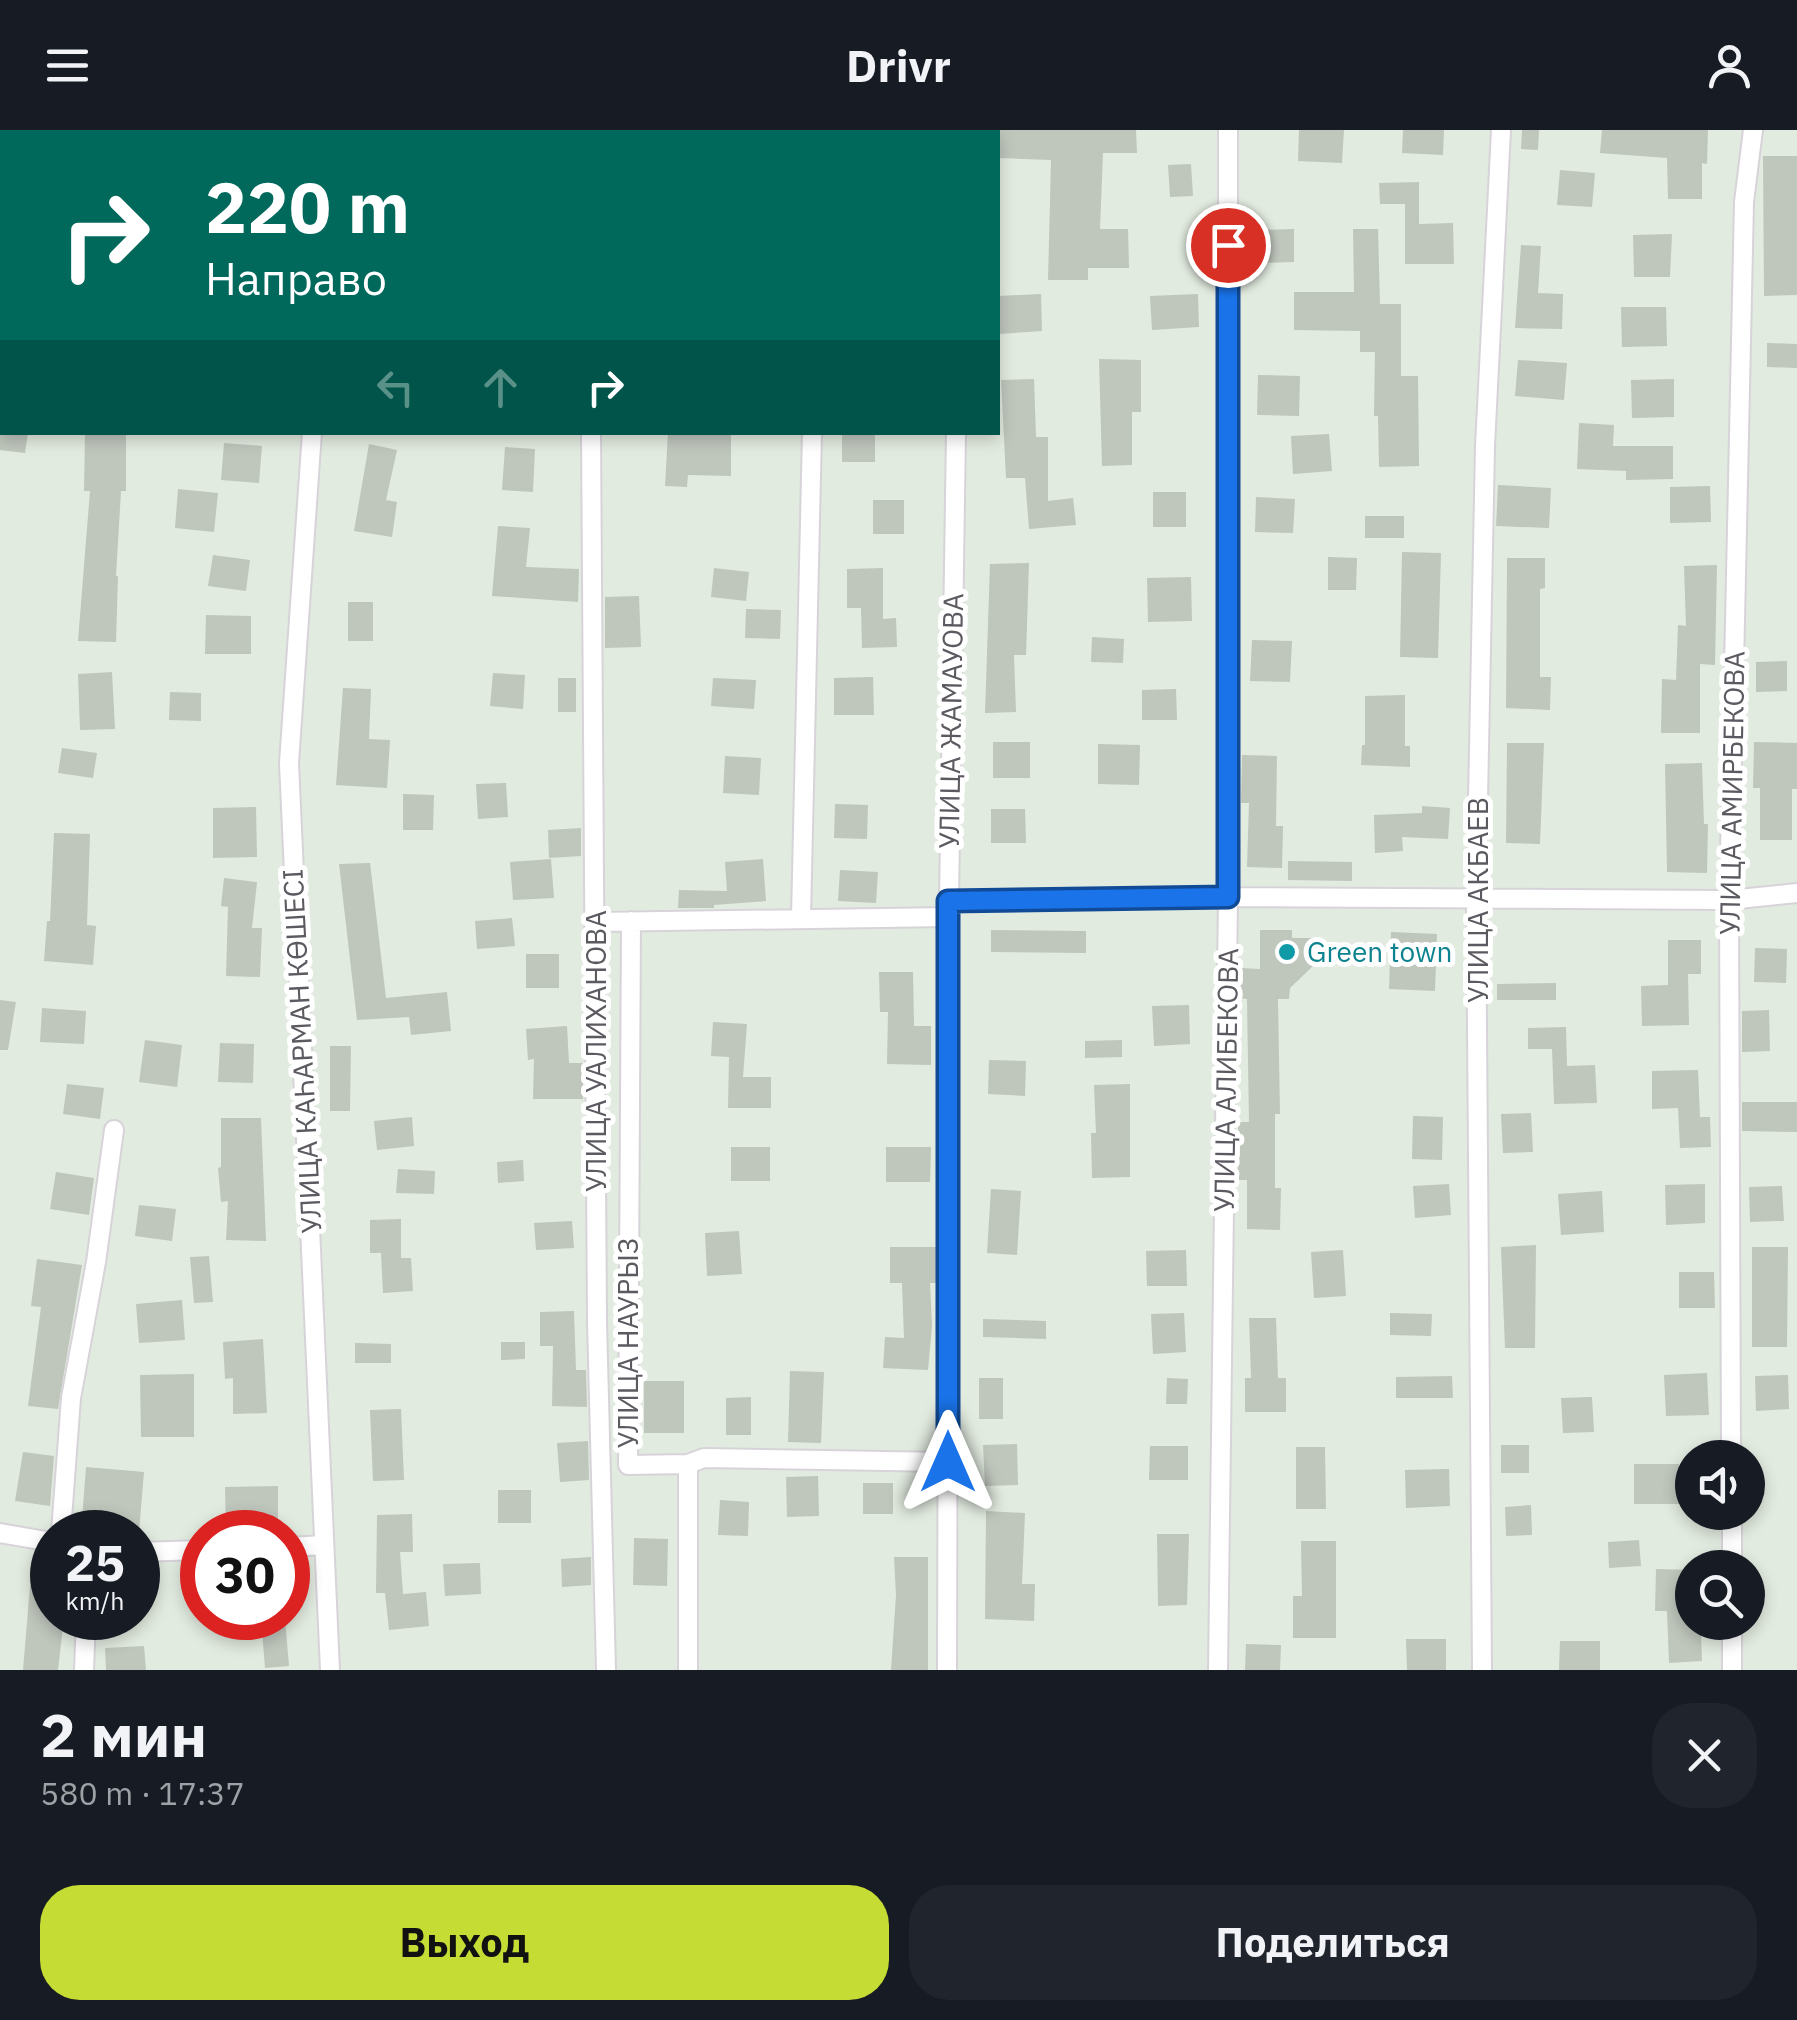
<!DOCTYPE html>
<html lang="ru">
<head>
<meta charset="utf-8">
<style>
  :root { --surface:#171b24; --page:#20242c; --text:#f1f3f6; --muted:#9ea1a6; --accent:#c5dc35 }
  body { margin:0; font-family:"IBM Plex Sans",sans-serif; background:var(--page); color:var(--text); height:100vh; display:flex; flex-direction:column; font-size:38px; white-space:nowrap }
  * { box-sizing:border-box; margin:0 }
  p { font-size:32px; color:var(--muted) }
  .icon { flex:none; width:55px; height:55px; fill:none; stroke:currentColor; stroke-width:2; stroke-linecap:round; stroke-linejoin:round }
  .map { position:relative; height:1540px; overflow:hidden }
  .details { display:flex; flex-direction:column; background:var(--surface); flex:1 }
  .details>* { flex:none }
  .hud { position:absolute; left:0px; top:0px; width:1000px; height:305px; box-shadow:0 5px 15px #0003; background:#00695c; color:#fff; overflow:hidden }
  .controls { position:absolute; left:1675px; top:1310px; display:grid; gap:20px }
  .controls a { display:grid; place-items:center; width:90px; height:90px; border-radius:50%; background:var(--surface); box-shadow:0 5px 15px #0003; font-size:50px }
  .speed { position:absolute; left:30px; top:1380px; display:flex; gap:20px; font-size:50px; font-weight:700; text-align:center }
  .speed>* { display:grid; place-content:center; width:130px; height:130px; border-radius:50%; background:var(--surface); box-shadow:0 5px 15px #0003; line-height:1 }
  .speed small { font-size:25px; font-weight:400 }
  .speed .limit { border:15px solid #d22; background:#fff; color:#111 }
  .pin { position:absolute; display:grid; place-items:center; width:85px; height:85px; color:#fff; margin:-42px; border:5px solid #fff; border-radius:50%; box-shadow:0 2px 10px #0007 }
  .me { position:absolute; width:110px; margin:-55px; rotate:0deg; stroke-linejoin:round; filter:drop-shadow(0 0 8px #0008) }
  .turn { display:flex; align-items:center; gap:35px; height:210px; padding:0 40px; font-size:45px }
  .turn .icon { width:130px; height:130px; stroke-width:2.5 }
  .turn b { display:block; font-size:70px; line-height:85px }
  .lanes { display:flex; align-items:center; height:95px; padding:0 40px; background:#0003; justify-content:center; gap:50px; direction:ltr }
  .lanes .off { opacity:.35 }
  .round { display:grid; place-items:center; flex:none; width:105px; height:105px; border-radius:40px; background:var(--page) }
  .overview { display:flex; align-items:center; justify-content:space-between; height:170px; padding:0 40px }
  h1 { font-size:60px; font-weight:700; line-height:75px }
  .button { display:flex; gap:20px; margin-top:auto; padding:20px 40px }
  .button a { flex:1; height:115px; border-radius:40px; background:var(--accent); color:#111; font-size:40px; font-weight:700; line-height:115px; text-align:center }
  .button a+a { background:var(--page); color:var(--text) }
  header { display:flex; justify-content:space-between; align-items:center; height:130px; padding:0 40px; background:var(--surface); font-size:45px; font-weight:700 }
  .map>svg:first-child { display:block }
  .building { fill:#bfc6bc }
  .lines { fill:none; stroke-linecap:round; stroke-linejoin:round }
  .street-casing { stroke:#d7d3d9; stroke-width:22 }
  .street { stroke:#fff; stroke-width:18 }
  .route-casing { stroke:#114b97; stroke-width:25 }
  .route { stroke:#1a73e8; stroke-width:18 }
  .culture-dot { fill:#0f9aa8; stroke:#fff; stroke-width:4 }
  .labels { text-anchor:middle; stroke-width:10; stroke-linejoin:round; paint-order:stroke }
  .street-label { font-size:28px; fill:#5d5960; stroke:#fff }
  .culture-label { font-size:28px; fill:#0d838f; stroke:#fff; text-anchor:start }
</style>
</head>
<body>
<header><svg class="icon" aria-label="menu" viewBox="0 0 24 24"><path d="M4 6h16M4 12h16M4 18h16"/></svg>Drivr<svg class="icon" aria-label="person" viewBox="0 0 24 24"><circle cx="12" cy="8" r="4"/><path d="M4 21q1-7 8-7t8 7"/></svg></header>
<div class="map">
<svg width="1797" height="1540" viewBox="0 0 1797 1540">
  <rect width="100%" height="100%" fill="#e2ebe0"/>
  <!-- building -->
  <path class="building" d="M1000 0H1136L1137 23H1103L1100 99H1128L1129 138H1088V150H1048L1051 30 999 28Z
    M1299 0H1344L1342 33 1298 31Z
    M1403 0H1444L1443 25 1402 23Z
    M1522 0H1539L1538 20 1521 19Z
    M1602 0H1708L1707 34 1702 33V69H1668L1667 28 1600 23Z
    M1763 26H1797V165L1764 166Z
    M1191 34 1193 66 1170 67 1168 35Z
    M1560 40 1595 43 1592 77 1557 75Z
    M1419 52V94L1453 93 1454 134H1405V74H1380L1379 53Z
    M1294 99V132L1257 133 1256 100Z
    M1353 99H1378L1380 174H1401V246H1418L1419 336 1379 337 1378 286H1374L1375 222H1360V201L1294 200V162H1354Z
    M1672 104 1670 147H1634L1633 105Z
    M1521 115 1541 116 1538 163 1563 164 1562 199 1515 198Z
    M1041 164 1042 201 999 204 998 166Z
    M1198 164 1199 197 1152 200 1150 166Z
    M1621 177H1666L1667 216 1622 217Z
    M1767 213 1797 214V238L1767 237Z
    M1099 229 1141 230V282H1132V335L1102 336Z
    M1518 230 1567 233 1564 270 1515 266Z
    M1258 245 1300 246 1299 286 1257 285Z
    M1034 249 1036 307H1048V371L1073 368 1076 395 1029 399 1025 348H1006L1001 250Z
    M1674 249V287L1632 288 1631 250Z
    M1579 293 1614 295 1613 316H1673V349L1626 350V341L1577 339Z
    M0 302H28L25 323 0 320Z
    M85 302H126V361H121L116 446H118L116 512 78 511 90 361H84Z
    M668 302H731V346L688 345 687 357 665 356Z
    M842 302H875V332H842Z
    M1329 304 1332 341 1293 344 1291 306Z
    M224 313 262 316 259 353 221 350Z
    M369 314 397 320 386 370 397 372 392 407 354 401Z
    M505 317 535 319 533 362 502 360Z
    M1498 355 1551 358 1549 398 1496 396Z
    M1710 356 1711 392 1670 393V357Z
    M178 359 218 363 214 402 175 398Z
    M1153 362H1186V397H1153Z
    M1256 367 1295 369 1293 403 1255 402Z
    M873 370H904V404H873Z
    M1365 386H1404V408H1365Z
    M498 396 530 398 526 437 579 439 578 472 492 466Z
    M1402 422 1441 423 1438 528 1400 527Z
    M213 425 250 430 246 461 208 456Z
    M1328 427 1357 428 1356 460H1328Z
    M1507 428H1545V458L1540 459V547H1551L1550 580 1506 578Z
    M1029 433 1026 525H1014L1016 582 985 583 990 434Z
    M1717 435 1715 535 1700 534V603H1661L1662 549 1676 550 1678 495 1686 496 1684 436Z
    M714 438 749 442 746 471 711 467Z
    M883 438V489L896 488 897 517 862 518 861 478H847V439Z
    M1191 447 1192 491 1148 492 1147 448Z
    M639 466 641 517 605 518V467Z
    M348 472H373V511H348Z
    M746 479 781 480 780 509 745 508Z
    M206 485 251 486V524H205Z
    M1092 507 1124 509 1123 533 1091 532Z
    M1252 510 1292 511 1290 552 1250 551Z
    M1787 531V561L1756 562V532Z
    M112 542 115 599 80 600 78 544Z
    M493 543 525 545 523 579 490 576Z
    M873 547 874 585H834V548Z
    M558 548H576V582H558Z
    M713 548 756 550 754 579 711 576Z
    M343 558 371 559 369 609 390 610 387 658 336 655Z
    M1176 559 1177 590H1142V560Z
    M170 562 201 563V591L169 590Z
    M1405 565V616H1410V637L1361 635 1362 615H1365V566Z
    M993 612H1030V648H993Z
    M1754 612 1797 613V659H1792V710H1760V658H1753Z
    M1507 613H1544L1540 714 1506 713Z
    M1098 614 1140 615 1139 655 1098 654Z
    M62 618 97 623 93 648 58 643Z
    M1242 625 1277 626 1276 696H1283L1282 738 1247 737 1249 673H1241Z
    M725 626 761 628 759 665 723 663Z
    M1702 633 1704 694H1708L1707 743 1667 742 1665 634Z
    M506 653 508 687 478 689 476 654Z
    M403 664 434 665 433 700H403Z
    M835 674 868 675 867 709 834 708Z
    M1422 676 1450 678 1448 709 1402 707 1403 721 1375 723 1374 685 1422 683Z
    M256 677 257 727 213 728V678Z
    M991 679H1025L1026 713H991Z
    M581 698V726L549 728 548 700Z
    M54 703 90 704 87 795 96 796 93 835 44 831 47 791H50Z
    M551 729 554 768 513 770 510 732Z
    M763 729 766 771 714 775V778H678L679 760 727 761 725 732Z
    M1288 731 1352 732V751L1288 750Z
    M370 733 386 868 447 862 451 901 411 905 409 887 357 890 339 734Z
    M840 740 878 742 876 773 838 771Z
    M224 748 257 752 252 798H262L260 847 226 846 228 777 221 776Z
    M512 788 515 816 477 819 475 791Z
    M991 800 1086 801V823L991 822Z
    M1260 800H1292V808H1314L1313 836 1290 858 1289 869H1278L1280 984H1275V1058H1281L1280 1100 1247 1099V1050H1238V992H1249L1247 869 1239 868 1240 838 1260 839Z
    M1391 802 1437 804 1435 861 1389 859Z
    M1668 810H1701V844H1688L1689 895 1642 896 1641 856 1668 855Z
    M1755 818 1787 819 1786 853 1754 852Z
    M526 824H559V858H526Z
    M879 842H913L914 896H931V935L887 934 888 882H880Z
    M1556 853V870H1497V854Z
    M0 870 16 872 8 920H0Z
    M1189 875 1190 914 1154 916 1152 876Z
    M42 878 86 881 84 914 40 912Z
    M1769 880 1770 921 1742 922V881Z
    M713 892 747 894 743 947H771V978H728L729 927 711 926Z
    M567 896 569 933H583V969H533L534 929 528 930 526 899Z
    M1566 897 1567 936 1595 935 1597 973 1554 974 1552 919H1528V898Z
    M145 910 182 915 177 957 139 952Z
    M1122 910V927L1085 928V911Z
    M220 913 254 914 253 953 218 952Z
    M330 916H351L350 981H330Z
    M989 930 1026 931 1025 966 988 964Z
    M1698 940 1700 987H1710L1711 1017 1680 1018 1678 978 1652 979V941Z
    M67 954 104 958 100 989 63 984Z
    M1130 954V1047L1092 1048 1091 1003H1096L1094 955Z
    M1742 972H1797V1002L1742 1001Z
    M1531 983 1533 1022 1503 1023 1501 984Z
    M1413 986 1443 987 1442 1030 1412 1029Z
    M412 987 414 1016 377 1020 374 991Z
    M221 988H261L266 1111 226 1110 228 1071 221 1072 218 1038 221 1037Z
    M731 1017H770V1051H731Z
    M886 1017H931L930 1052H886Z
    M523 1030 524 1051 498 1053 497 1032Z
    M398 1039 435 1041 434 1064 396 1063Z
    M56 1042 94 1048 89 1085 50 1079Z
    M1449 1054 1451 1085 1415 1088 1413 1056Z
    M1705 1054V1093L1666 1095 1665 1055Z
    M1782 1056 1784 1091 1750 1092 1749 1057Z
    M991 1059 1021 1061 1017 1125 987 1123Z
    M1602 1061 1604 1102 1561 1105 1558 1064Z
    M139 1075 176 1079 172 1111 135 1106Z
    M401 1089V1128H411L413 1161 383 1163 381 1123H370V1090Z
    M572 1091 574 1118 536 1120 534 1093Z
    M739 1101 742 1144 707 1146 705 1103Z
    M1536 1115 1535 1218H1505L1501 1117Z
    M890 1117H936V1153H930L932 1196 928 1240 883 1238 885 1207 904 1208 902 1153H890Z
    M1752 1117H1788L1787 1217H1752Z
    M1186 1120 1187 1156H1147L1146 1121Z
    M1343 1120 1346 1166 1314 1168 1311 1122Z
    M209 1126 213 1172 194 1173 190 1127Z
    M37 1129 82 1135 58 1279 28 1276 41 1177 31 1176Z
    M1679 1142H1714L1715 1178H1679Z
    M182 1170 185 1210 139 1213 136 1174Z
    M574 1181 576 1240H586L587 1277 552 1276 553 1216H540V1182Z
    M1184 1183 1186 1222 1153 1224 1151 1184Z
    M1390 1183 1432 1184 1431 1206 1390 1205Z
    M1249 1188H1276L1278 1248H1286V1282H1245V1248H1251Z
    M983 1189 1046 1191V1209L983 1207Z
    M263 1209 267 1283 233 1284V1248L225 1249 223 1212Z
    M501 1212H525V1229L501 1230Z
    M355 1213 391 1214V1233H355Z
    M790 1241 824 1242 821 1313 788 1312Z
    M1707 1243 1709 1285 1666 1286 1664 1245Z
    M194 1244V1307H141L140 1245Z
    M1788 1245 1789 1279 1756 1281 1755 1246Z
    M1452 1246 1453 1268H1396V1247Z
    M979 1248H1003V1289H979Z
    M1167 1248 1188 1249 1187 1274H1166Z
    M644 1251H684V1303H644Z
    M751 1267V1305H726V1268Z
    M1592 1267 1594 1302 1563 1303 1561 1268Z
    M401 1279 404 1350 373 1351 370 1280Z
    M588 1311 589 1350 560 1352 557 1313Z
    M1017 1314 1018 1355 985 1356 983 1315Z
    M1501 1315H1529V1343H1501Z
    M1150 1316H1188V1350H1149Z
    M1296 1317H1325L1326 1379H1296Z
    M23 1322 54 1326 50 1376 15 1371Z
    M1634 1334H1679V1374H1634Z
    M86 1337 144 1342 139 1402H81Z
    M1449 1339 1450 1376 1406 1378 1405 1340Z
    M818 1346 819 1386 787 1387 786 1347Z
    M863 1353H893V1384H863Z
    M278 1356V1402H226L225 1357Z
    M498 1360H531V1393H498Z
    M720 1370 749 1372 748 1406 718 1405Z
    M1531 1375 1532 1405 1506 1406 1505 1377Z
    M986 1381 1025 1383 1022 1454H1035L1034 1491 985 1489Z
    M412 1384 413 1422H400L403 1464 426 1462 429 1496 389 1500 385 1463H376L377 1385Z
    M1157 1404H1189L1187 1475 1158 1476Z
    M634 1408 668 1409 667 1456 633 1455Z
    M1639 1410 1641 1436 1609 1438 1608 1412Z
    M1301 1411H1336V1508H1293V1466H1302Z
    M591 1427V1455L562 1457 561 1429Z
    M894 1427H928V1540H891L896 1465Z
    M32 1432 52 1434V1488H64L58 1540H23Z
    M480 1433 481 1464 445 1466 443 1434Z
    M1656 1439 1692 1440V1501H1701L1702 1531 1669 1533 1667 1481H1655Z
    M261 1488H285L289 1536 265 1538Z
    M1406 1509H1446V1540H1407Z
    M1560 1511H1600V1540H1559Z
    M1246 1514 1281 1515 1280 1540H1245Z
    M144 1516 146 1540H106L105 1518Z"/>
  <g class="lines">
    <defs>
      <path id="street" d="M588 0V2
        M333 2 334 0
        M819 2V0
        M961 2V0
        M312 302 289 633 330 1540
        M591 302 597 1191 606 1540
        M949 771 1228 767 1729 770 1797 763
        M801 788 812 302
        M631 791 628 1335 688 1334
        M595 792 949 787
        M1731 1328 1729 770 1744 72 1753 0
        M1732 1382V1438
        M61 1402 71 1268 96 1132 114 1000
        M0 1403 52 1412
        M288 1417 324 1415
        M138 1422 202 1420
        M1732 1492V1540
        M84 1540 86 1488
        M688 1540V1334L704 1328 947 1332
        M947 1540 949 771 956 302
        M1218 1540 1228 767V0
        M1482 1540 1476 770 1485 316 1501 0"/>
    </defs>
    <!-- street casing -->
    <use href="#street" class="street-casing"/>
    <!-- street -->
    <use href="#street" class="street"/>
  </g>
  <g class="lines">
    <defs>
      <path id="route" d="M948 1332V771L1228 767V115"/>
    </defs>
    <!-- route casing -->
    <use href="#route" class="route-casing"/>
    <!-- route -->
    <use href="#route" class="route"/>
  </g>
  <!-- markers -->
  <circle class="culture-dot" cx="1287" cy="822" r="10"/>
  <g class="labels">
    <!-- street labels -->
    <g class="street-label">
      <text transform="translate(951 591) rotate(-89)" y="10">УЛИЦА ЖАМАУОВА</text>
      <text transform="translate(1732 663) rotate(-89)" y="10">УЛИЦА АМИРБЕКОВА</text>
      <text transform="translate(1478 770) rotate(-90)" y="10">УЛИЦА АКБАЕВ</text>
      <text transform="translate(302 921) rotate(-93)" y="10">УЛИЦА КАҺАРМАН КӨШЕСІ</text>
      <text transform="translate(596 921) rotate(-90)" y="10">УЛИЦА УАЛИХАНОВА</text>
      <text transform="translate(1226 950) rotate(-89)" y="10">УЛИЦА АЛИБЕКОВА</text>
      <text transform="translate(628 1213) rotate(-90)" y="10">УЛИЦА НАУРЫЗ</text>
    </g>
    <!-- culture labels -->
    <g class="culture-label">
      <text x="1307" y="832">Green town</text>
    </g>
  </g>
</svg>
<div class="controls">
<a><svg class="icon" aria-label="sound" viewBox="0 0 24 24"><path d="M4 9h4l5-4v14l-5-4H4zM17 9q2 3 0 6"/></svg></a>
<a><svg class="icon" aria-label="search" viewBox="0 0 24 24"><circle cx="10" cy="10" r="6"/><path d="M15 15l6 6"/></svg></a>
</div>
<div class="speed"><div>25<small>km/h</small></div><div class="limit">30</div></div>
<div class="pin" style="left:1228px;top:115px;background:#d93025"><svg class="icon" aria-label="arrive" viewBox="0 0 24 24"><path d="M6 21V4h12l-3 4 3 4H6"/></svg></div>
<svg class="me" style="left:948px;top:1332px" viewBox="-20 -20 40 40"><path d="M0-17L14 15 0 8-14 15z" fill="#1a73e8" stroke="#fff" stroke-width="4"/></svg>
<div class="hud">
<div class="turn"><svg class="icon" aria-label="right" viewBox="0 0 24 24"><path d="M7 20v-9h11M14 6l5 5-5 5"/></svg><div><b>220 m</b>Направо</div></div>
<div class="lanes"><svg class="icon off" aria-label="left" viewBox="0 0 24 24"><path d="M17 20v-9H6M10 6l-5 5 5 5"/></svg><svg class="icon off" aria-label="ahead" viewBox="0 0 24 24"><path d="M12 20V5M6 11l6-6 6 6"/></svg><svg class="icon" aria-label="right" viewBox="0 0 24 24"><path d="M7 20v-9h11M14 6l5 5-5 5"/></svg></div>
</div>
</div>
<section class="details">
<div class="overview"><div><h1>2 мин</h1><p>580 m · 17:37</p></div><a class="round"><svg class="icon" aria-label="close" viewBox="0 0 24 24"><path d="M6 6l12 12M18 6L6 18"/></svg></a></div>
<div class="button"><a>Выход</a><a>Поделиться</a></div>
</section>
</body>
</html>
